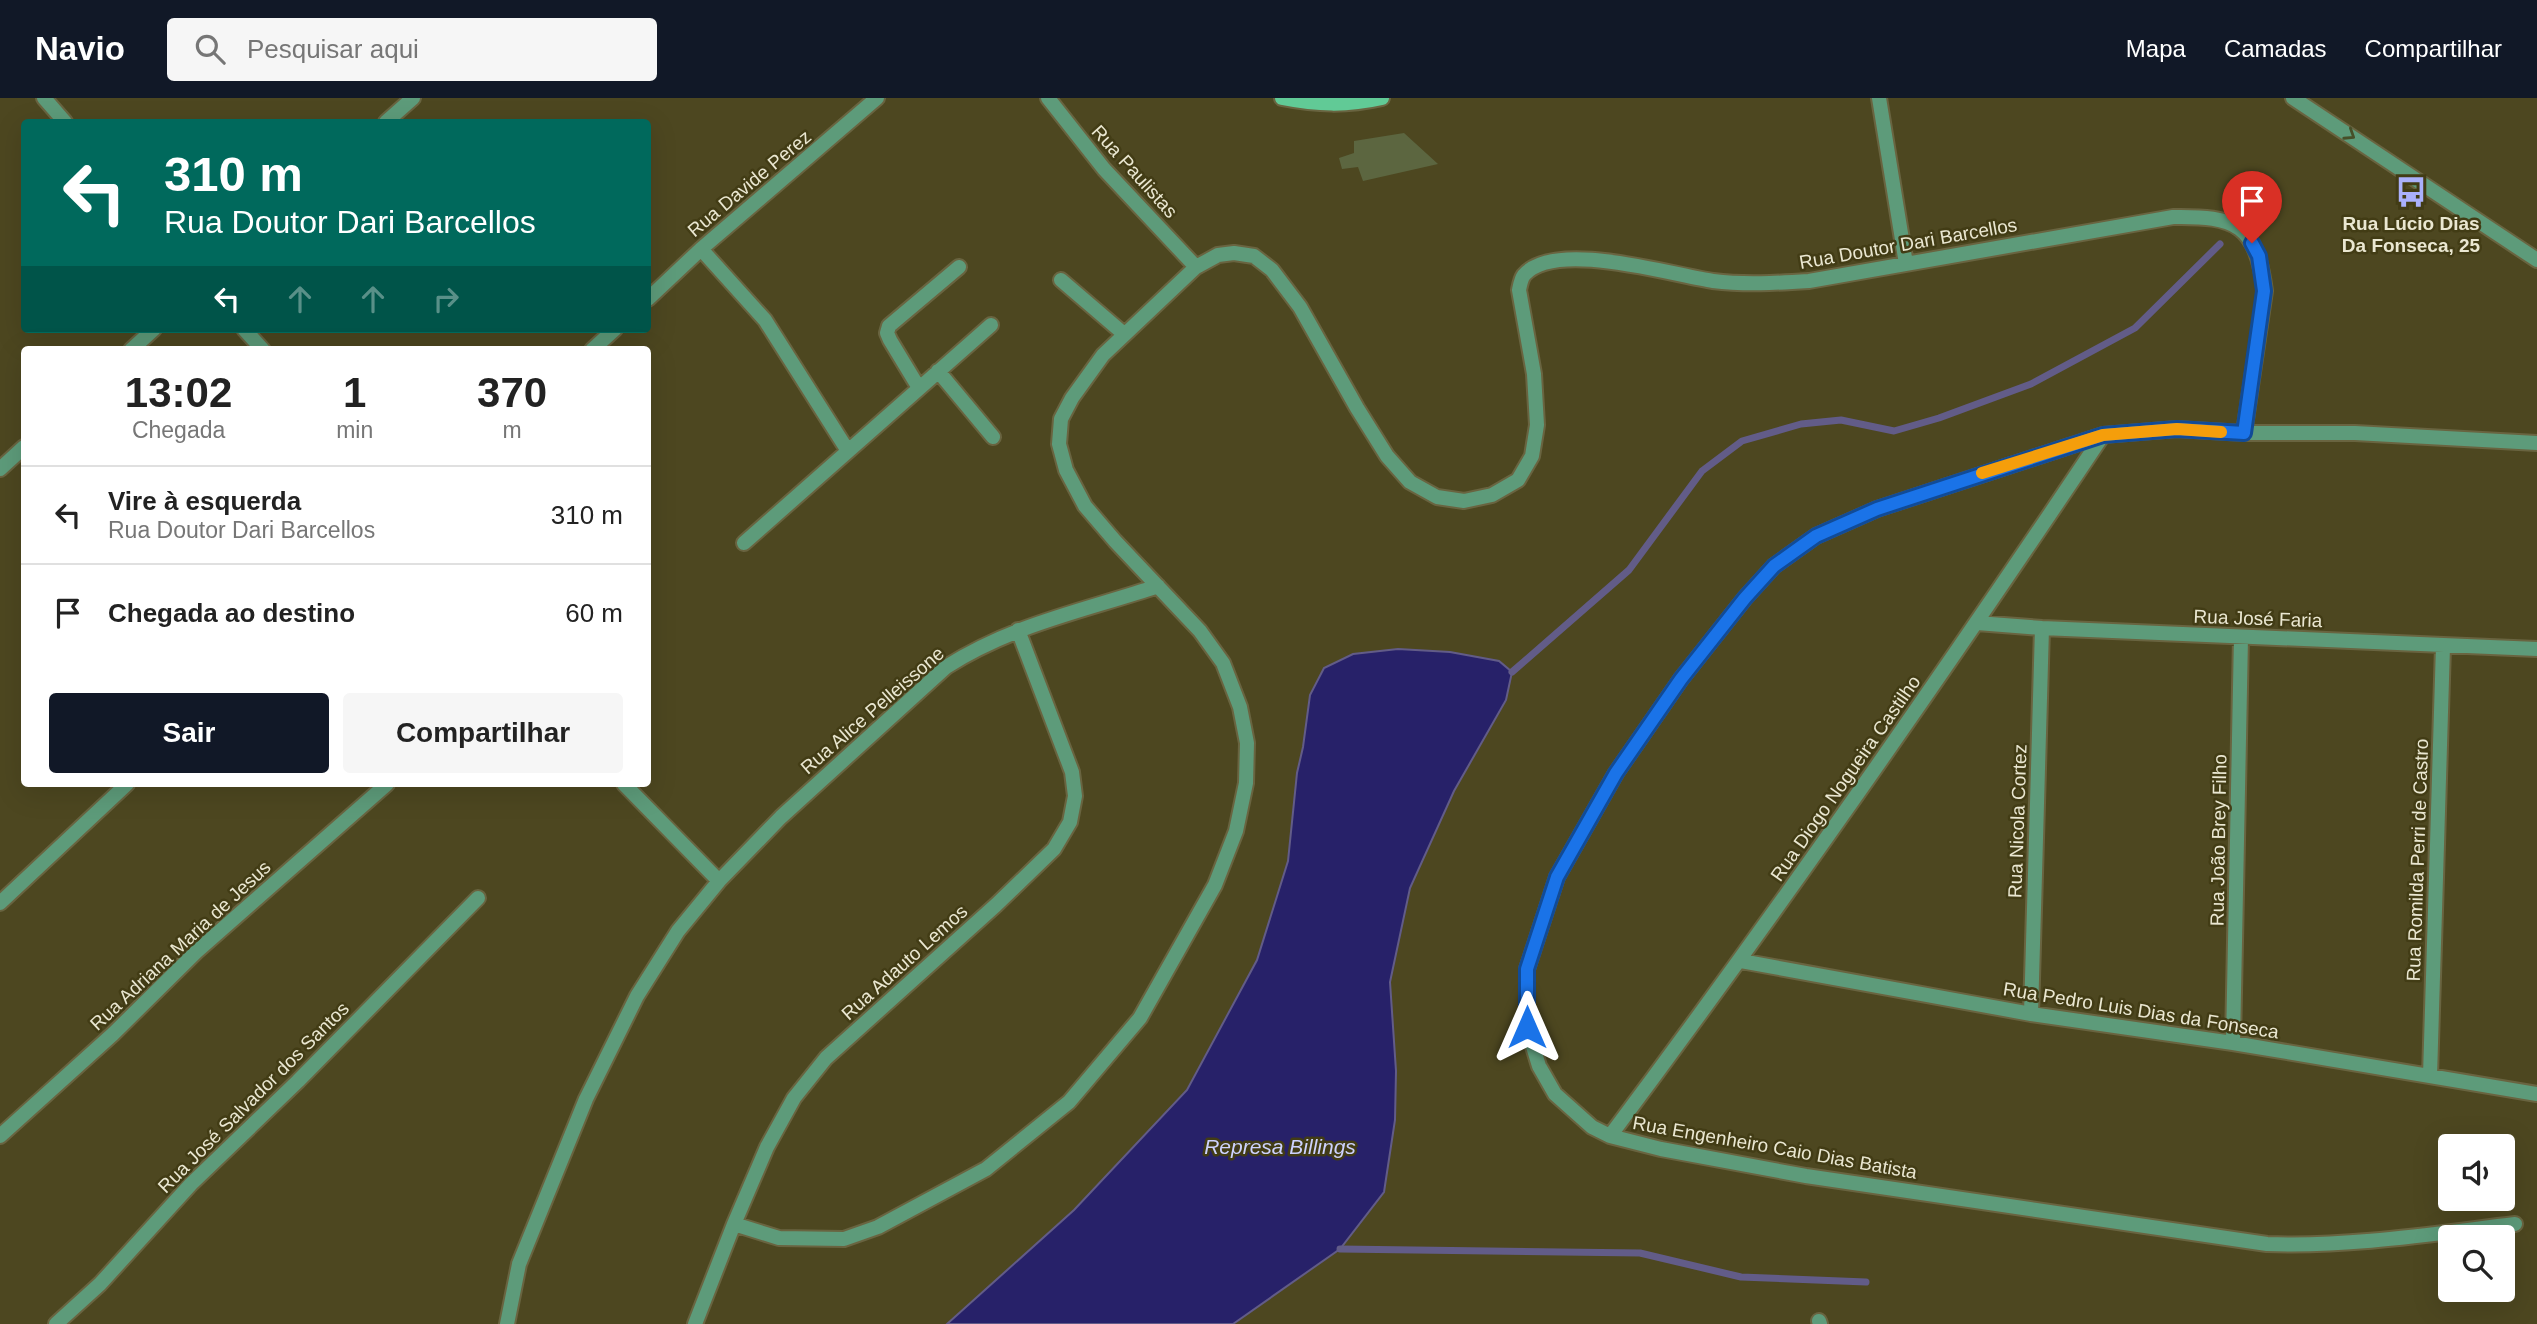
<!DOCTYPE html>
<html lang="pt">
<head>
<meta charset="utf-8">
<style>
  :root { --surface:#fff; --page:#f6f6f6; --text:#222; --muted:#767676; --line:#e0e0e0; --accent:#111827 }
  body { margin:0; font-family:Arial,sans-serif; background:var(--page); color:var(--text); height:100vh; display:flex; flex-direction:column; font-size:26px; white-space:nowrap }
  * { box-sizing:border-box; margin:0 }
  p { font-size:23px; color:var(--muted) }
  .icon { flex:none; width:38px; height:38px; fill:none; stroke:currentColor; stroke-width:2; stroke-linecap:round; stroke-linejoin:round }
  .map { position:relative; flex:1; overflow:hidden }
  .drawer { position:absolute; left:21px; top:248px; width:630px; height:441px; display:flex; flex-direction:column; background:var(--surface); border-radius:7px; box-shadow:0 7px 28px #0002 }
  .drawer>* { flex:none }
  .guide { position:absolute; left:21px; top:21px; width:630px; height:214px; border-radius:7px; box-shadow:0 7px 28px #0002; background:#00695c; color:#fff; overflow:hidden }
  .buttons { position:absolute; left:2438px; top:1036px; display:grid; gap:14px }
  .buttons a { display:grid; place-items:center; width:77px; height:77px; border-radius:7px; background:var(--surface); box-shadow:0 7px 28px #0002; font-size:35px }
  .pin { position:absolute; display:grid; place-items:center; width:60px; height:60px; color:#fff; margin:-72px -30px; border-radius:50% 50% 50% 0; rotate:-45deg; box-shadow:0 0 7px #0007 }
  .pin .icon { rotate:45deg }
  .me { position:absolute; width:77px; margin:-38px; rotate:0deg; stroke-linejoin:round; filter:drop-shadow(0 0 5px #0008) }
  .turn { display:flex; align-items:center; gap:24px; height:147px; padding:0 28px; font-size:32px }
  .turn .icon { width:91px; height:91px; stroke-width:2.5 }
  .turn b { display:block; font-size:49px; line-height:60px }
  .lanes { display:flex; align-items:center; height:66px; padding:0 28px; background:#0003; justify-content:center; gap:35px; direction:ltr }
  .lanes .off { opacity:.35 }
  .eta { display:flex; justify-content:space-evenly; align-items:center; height:119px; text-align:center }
  .eta b { font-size:42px; font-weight:700; line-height:49px }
  .cta { display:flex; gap:14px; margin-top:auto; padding:14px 28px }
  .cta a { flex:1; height:80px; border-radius:7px; background:var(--accent); color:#fff; font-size:28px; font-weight:700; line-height:80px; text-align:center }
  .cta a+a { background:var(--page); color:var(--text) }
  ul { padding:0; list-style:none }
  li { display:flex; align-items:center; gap:21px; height:98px; padding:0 28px; border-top:2px solid var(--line) }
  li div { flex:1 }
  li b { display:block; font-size:26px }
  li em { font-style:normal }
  header { display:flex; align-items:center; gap:42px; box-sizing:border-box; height:98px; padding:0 35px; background:var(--accent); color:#fff }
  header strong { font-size:33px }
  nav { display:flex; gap:38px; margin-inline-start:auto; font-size:24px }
  .search { width:490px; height:63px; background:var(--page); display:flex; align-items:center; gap:18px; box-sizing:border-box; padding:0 24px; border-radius:7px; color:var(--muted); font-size:26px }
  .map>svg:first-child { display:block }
  .water { fill:#272169; stroke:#625c88; stroke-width:2 }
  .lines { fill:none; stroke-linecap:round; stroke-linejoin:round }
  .stream { stroke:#625c88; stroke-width:7 }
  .building { fill:#5c6640 }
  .street-casing { stroke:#696440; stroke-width:18 }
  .secondary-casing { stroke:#696440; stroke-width:18 }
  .street { stroke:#5d9b7a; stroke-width:14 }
  .secondary { stroke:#61ca96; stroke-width:14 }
  .oneway { stroke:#474f29 }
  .route-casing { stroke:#114b97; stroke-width:18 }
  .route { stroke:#1a73e8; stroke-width:12 }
  .slow { stroke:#f59e0b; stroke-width:12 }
  .labels { text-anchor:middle; stroke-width:5; stroke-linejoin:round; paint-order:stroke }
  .street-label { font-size:19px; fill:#eae7d1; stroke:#423c15 }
  .poi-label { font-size:19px; font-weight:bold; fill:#eae7d1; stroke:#423c15 }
  .water-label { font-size:21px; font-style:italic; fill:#cdd2fe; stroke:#423c15 }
</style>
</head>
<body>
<header>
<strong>Navio</strong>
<div class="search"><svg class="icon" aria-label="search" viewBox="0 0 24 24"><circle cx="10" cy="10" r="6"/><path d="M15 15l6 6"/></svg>Pesquisar aqui</div>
<nav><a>Mapa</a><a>Camadas</a><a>Compartilhar</a></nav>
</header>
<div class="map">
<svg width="2537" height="1226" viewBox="0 0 2537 1226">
  <rect width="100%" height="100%" fill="#4d4720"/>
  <!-- water -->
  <path class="water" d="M1398 551 1450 554 1499 563 1512 574 1506 602 1454 693 1410 790 1390 884 1396 973 1395 1022 1384 1094 1340 1151 1233 1226H947L1074 1112 1187 992 1257 862 1288 763 1297 675 1303 649 1310 597 1324 570 1353 556Z"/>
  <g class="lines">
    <!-- stream -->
    <path class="stream" d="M1512 574 1629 472 1702 373 1742 343 1801 326 1841 322 1894 333 1939 320 2031 286 2135 230 2220 146
      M1340 1151 1640 1155 1741 1179 1866 1184"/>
  </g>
  <!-- building -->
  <path class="building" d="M1404 35 1438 66 1363 83 1358 69 1342 71 1339 60 1354 55V43Z"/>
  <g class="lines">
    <defs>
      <path id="street" d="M44 0 65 24
        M1048 0 1104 71 1196 169
        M1879 0 1906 166
        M2293 0 2537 162
        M386 24 413 0
        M701 151 765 222 848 353
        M1061 182 1124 236
        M648 201 701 151 877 0
        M244 231 263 252
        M131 252 154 231
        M592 252 615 231
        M938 273 993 339
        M919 290 890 242 887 235 889 228 959 169
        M0 371 24 349
        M744 445 991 227
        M1977 525 2042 530 2537 551
        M719 783 781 719 946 569C1014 526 1083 513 1158 488
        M0 805 127 686
        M1741 863 2031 916 2233 945 2537 996
        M2031 916 2042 530
        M2233 945 2241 539
        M2430 978 2443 548
        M0 1038 113 936 196 854 387 686
        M1610 1038C1781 809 1944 575 2103 337
        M734 1126 779 1140 844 1141 878 1129 986 1071 1069 1004 1140 920 1215 787 1236 733 1246 685 1247 645 1240 609 1223 565 1200 533 1115 443 1085 408 1066 372 1059 346 1061 321 1072 300 1103 257 1196 169 1218 157 1234 155 1254 158 1272 172 1300 209 1357 310 1387 358 1410 384 1437 399 1464 403 1492 397 1518 382 1532 358 1537 327 1534 276 1519 192C1520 187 1521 181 1524 177 1555 141 1672 177 1713 183 1745 187 1777 185 1809 183L2173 119C2236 118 2256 126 2265 193L2244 335
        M2515 1126C2432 1136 2351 1149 2267 1146L1806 1078 1661 1051 1610 1038 1592 1029 1555 996 1539 968 1527 929V871L1557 779 1616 675 1681 581 1745 500 1774 468 1816 438 1877 411 2103 337 2177 331 2244 335H2355L2537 345
        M1819 1223 1820 1226
        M56 1226 100 1186 191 1086 298 983 478 800
        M507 1226 519 1166 586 1001 637 898 678 833 719 783 624 686
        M695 1226 734 1126 767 1049 794 1000 826 960 996 807 1054 751 1070 724 1075 698 1072 674 1018 532"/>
      <path id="secondary" d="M1282 0C1317 7 1347 8 1382 0"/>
    </defs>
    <!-- street casing -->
    <use href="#street" class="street-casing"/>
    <!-- secondary casing -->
    <use href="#secondary" class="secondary-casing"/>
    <!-- street -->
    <use href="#street" class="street"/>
    <!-- secondary -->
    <use href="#secondary" class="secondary"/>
  </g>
  <!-- one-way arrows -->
  <defs><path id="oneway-chevron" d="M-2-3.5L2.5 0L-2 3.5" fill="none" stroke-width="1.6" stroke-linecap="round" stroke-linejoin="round" transform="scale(1.75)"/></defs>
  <use class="oneway" href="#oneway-chevron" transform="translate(2350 37) rotate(33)"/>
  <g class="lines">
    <defs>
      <path id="route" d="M1527 929V871L1557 779 1616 675 1681 581 1745 500 1774 468 1816 438 1877 411 2103 337 2177 331 2244 335 2264 193 2259 158 2252 145"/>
    </defs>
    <!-- route casing -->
    <use href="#route" class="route-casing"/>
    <!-- route -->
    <use href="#route" class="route"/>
    <!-- slow -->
    <path class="slow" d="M1982 375 2103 337 2177 331 2221 334"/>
  </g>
  <!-- icons -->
  <defs>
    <symbol id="bus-bare" viewBox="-9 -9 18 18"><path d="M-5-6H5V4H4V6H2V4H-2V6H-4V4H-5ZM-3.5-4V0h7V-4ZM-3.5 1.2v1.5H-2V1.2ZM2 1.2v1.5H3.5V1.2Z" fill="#aab0fb" stroke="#423c15" stroke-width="2.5" paint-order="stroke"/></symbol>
  </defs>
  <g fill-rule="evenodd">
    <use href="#bus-bare" x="2389" y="72" width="44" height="44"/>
  </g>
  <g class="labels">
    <!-- street labels -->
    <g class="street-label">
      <text transform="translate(1135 73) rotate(48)" y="7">Rua Paulistas</text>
      <text transform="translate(749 85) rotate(-40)" y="7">Rua Davide Perez</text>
      <text transform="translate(1908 145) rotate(-10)" y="7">Rua Doutor Dari Barcellos</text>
      <text transform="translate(2258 520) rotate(2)" y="7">Rua José Faria</text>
      <text transform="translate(872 612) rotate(-41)" y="7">Rua Alice Pelleissone</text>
      <text transform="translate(1845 680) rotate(-55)" y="7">Rua Diogo Nogueira Castilho</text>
      <text transform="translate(2017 723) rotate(-88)" y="7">Rua Nicola Cortez</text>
      <text transform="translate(2218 742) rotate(-89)" y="7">Rua João Brey Filho</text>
      <text transform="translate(2417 762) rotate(-88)" y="7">Rua Romilda Perri de Castro</text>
      <text transform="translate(180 847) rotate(-43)" y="7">Rua Adriana Maria de Jesus</text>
      <text transform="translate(904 864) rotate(-42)" y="7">Rua Adauto Lemos</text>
      <text transform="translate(2141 912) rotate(9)" y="7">Rua Pedro Luis Dias da Fonseca</text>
      <text transform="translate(253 999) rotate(-45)" y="7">Rua José Salvador dos Santos</text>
      <text transform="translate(1775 1049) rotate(10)" y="7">Rua Engenheiro Caio Dias Batista</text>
    </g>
    <!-- poi labels -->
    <g class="poi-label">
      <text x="2411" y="132">Rua Lúcio Dias<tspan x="2411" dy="22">Da Fonseca, 25</tspan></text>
    </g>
    <!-- water labels -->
    <g class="water-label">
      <text x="1280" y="1056">Represa Billings</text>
    </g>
  </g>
</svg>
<div class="buttons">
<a><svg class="icon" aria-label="sound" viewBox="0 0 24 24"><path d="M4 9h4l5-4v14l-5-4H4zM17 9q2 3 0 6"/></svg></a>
<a><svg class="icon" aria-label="search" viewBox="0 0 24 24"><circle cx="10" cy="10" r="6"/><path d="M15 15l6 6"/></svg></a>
</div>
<div class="pin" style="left:2252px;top:145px;background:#d93025"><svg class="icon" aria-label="arrive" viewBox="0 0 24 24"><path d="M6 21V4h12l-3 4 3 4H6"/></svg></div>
<svg class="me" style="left:1527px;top:929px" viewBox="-20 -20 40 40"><path d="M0-17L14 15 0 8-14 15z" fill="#1a73e8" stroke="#fff" stroke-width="4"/></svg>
<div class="guide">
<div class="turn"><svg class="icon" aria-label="left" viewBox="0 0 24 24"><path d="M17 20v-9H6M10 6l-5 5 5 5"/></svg><div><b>310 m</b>Rua Doutor Dari Barcellos</div></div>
<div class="lanes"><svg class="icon" aria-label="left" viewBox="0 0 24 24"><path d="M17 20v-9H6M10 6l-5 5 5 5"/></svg><svg class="icon off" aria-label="ahead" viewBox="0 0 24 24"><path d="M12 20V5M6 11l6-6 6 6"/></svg><svg class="icon off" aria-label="ahead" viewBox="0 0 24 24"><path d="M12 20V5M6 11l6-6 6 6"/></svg><svg class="icon off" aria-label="right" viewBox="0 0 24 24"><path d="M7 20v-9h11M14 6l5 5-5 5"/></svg></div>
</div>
<section class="drawer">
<div class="eta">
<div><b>13:02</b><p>Chegada</p></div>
<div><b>1</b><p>min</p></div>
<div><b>370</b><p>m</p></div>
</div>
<ul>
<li><svg class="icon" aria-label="left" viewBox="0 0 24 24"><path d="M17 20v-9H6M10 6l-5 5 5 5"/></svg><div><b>Vire à esquerda</b><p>Rua Doutor Dari Barcellos</p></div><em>310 m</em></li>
<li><svg class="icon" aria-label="arrive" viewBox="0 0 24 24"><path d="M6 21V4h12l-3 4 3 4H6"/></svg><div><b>Chegada ao destino</b></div><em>60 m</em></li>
</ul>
<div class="cta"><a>Sair</a><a>Compartilhar</a></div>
</section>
</div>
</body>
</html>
